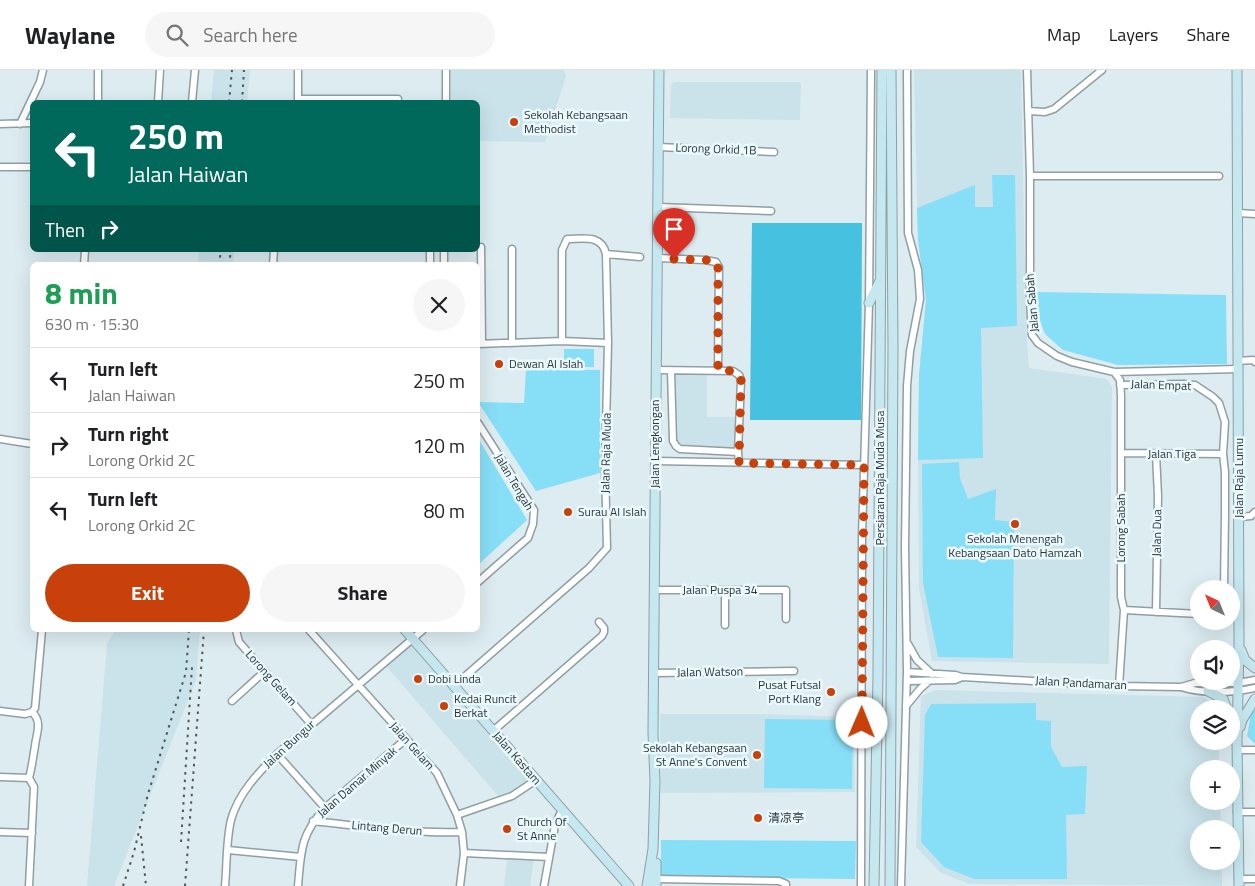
<!DOCTYPE html>
<html lang="en">
<head>
<meta charset="utf-8">
<style>
  :root { --surface:#fff; --page:#f6f6f6; --text:#202124; --muted:#757577; --line:#e0e0e0; --accent:#c8410b }
  body { margin:0; font-family:"Titillium Web","Noto Sans SC",sans-serif; background:var(--page); color:var(--text); height:100vh; display:flex; flex-direction:column; font-size:19px; white-space:nowrap }
  * { box-sizing:border-box; margin:0 }
  p { font-size:16px; color:var(--muted) }
  .icon { flex:none; width:28px; height:28px; fill:none; stroke:currentColor; stroke-width:2; stroke-linecap:round; stroke-linejoin:round }
  .map { position:relative; flex:1; overflow:hidden }
  .panel { position:absolute; left:30px; top:192px; width:450px; height:370px; display:flex; flex-direction:column; background:var(--surface); border-radius:8px; box-shadow:0 5px 20px #0002 }
  .panel>* { flex:none }
  .banner { position:absolute; left:30px; top:30px; width:450px; height:152px; border-radius:8px; box-shadow:0 5px 20px #0002; background:#00695c; color:#fff; overflow:hidden }
  .needle { width:32px; rotate:317deg }
  .tools { position:absolute; left:1190px; top:510px; display:grid; gap:10px }
  .tools a { display:grid; place-items:center; width:50px; height:50px; border-radius:50%; background:var(--surface); box-shadow:0 5px 20px #0002; font-size:25px }
  .pin { position:absolute; display:grid; place-items:center; width:42px; height:42px; color:#fff; margin:-51px -21px; border-radius:50% 50% 50% 0; rotate:-45deg; box-shadow:0 0 5px #0007 }
  .pin .icon { rotate:45deg }
  .me { position:absolute; width:55px; margin:-28px; rotate:1deg; stroke-linejoin:round; filter:drop-shadow(0 0 4px #0008) }
  .turn { display:flex; align-items:center; gap:18px; height:105px; padding:0 15px; font-size:22px }
  .turn .icon { width:65px; height:65px; stroke-width:2.5 }
  .turn b { display:block; font-size:35px; line-height:42px }
  .then { display:flex; align-items:center; height:48px; padding:0 15px; background:#0003; gap:10px; font-size:19px }
  .round { display:grid; place-items:center; flex:none; width:52px; height:52px; border-radius:26px; background:var(--page) }
  .headline { display:flex; align-items:center; justify-content:space-between; height:85px; padding:0 15px }
  h1 { font-size:30px; font-weight:700; line-height:38px; color:#1e9e55 }
  .cta { display:flex; gap:10px; margin-top:auto; padding:10px 15px }
  .cta a { flex:1; height:58px; border-radius:30px; background:var(--accent); color:#fff; font-size:20px; font-weight:700; line-height:58px; text-align:center }
  .cta a+a { background:var(--page); color:var(--text) }
  ul { padding:0; list-style:none }
  li { display:flex; align-items:center; gap:15px; height:65px; padding:0 15px; border-top:1px solid var(--line) }
  li div { flex:1 }
  li b { display:block; font-size:19px }
  li em { font-style:normal }
  header { display:flex; align-items:center; gap:30px; box-sizing:border-box; height:70px; padding:0 25px; background:var(--surface); border-bottom:1px solid var(--line) }
  header strong { font-size:24px }
  nav { display:flex; gap:28px; margin-inline-start:auto; font-size:18px }
  .search { width:350px; height:45px; background:var(--page); display:flex; align-items:center; gap:12px; box-sizing:border-box; padding:0 18px; border-radius:28px; color:var(--muted); font-size:19px }
  .map>svg:first-child { display:block }
  .built { fill:#cae2ea }
  .green { fill:#87dff7 }
  .forest { fill:#46c1e0 }
  .lines { fill:none; stroke-linecap:round; stroke-linejoin:round }
  .street-casing { stroke:#909fa4; stroke-width:9 }
  .secondary-casing { stroke:#909fa4; stroke-width:11 }
  .street { stroke:#fff; stroke-width:6 }
  .secondary { stroke:#c5e7ef; stroke-width:9 }
  .rail { stroke:#4e5658; stroke-width:2; stroke-dasharray:2.5 5; stroke-linecap:butt }
  .route { stroke:#c8410b; stroke-width:9; stroke-dasharray:0 16.2 }
  .poi-dot { fill:#c8410b; stroke:#e9f9fe; stroke-width:2 }
  .labels { text-anchor:middle; stroke-width:5; stroke-linejoin:round; paint-order:stroke }
  .poi-label { font-size:12px; fill:#2f3537; stroke:#e9f9fe; text-anchor:start }
  .street-label { font-size:12px; fill:#2f3537; stroke:#e9f9fe }
</style>
</head>
<body>
<header>
<strong>Waylane</strong>
<div class="search"><svg class="icon" aria-label="search" viewBox="0 0 24 24"><circle cx="10" cy="10" r="6"/><path d="M15 15l6 6"/></svg>Search here</div>
<nav><a>Map</a><a>Layers</a><a>Share</a></nav>
</header>
<div class="map">
<svg width="1255" height="816" viewBox="0 0 1255 816">
  <rect width="100%" height="100%" fill="#dcecf1"/>
  <!-- built -->
  <path class="built" d="M214 0H250L247 32H211Z
    M451 0H564L566 6 545 72 478 71V32H451Z
    M914 0H1021L1026 256 1029 298 1107 309 1112 317 1109 594 932 591 919 518 918 390 919 305 926 230 918 170Z
    M674 12H799L801 14 800 50 670 48 671 15Z
    M199 180H234L233 195H198Z
    M707 303V347H736L735 379 681 377 675 370 672 304Z
    M115 560H200L196 610 114 816H87L107 574Z
    M412 574 531 710 511 723 499 727 386 596Z
    M936 620 1204 627 1218 639H1199V671H1219V699H1199V731H1220L1221 759H1199V791H1222V816L970 814 941 803 916 777 921 626Z
    M660 644H764L854 647 855 722 661 723Z
    M507 788 534 789 530 816H504Z"/>
  <!-- green -->
  <path class="green" d="M992 105H1015L1017 256 981 258 983 388 918 390 919 305 926 230 918 170 917 138 975 115V137H993Z
    M1037 222 1226 225 1227 294 1118 295 1063 280 1045 264 1038 246Z
    M564 279H594V297H564Z
    M526 299 600 300V403L536 421 478 332 524 333Z
    M478 368 527 450 478 495Z
    M959 392 960 408 968 429 996 419 995 450 1014 452 1013 588 938 587 923 513 922 394Z
    M1036 633V650L1051 651V677L1062 697 1087 696 1085 744 1066 745 1067 809H974L944 797 921 772 925 645 931 634Z
    M1255 640V674L1247 666 1251 644Z
    M765 649 853 650 852 719 764 718Z
    M661 770 856 771 855 809 661 807Z"/>
  <!-- forest -->
  <path class="forest" d="M752 153H862L861 350H750Z"/>
  <g class="lines">
    <defs>
      <path id="street" d="M98 0V32
        M1027 0 1030 106H1219
        M298 29H398
        M298 31V0
        M158 32 160 0
        M192 32 195 0
        M446 32V0
        M1028 41 1045 42 1054 39 1102 0
        M0 54 32 53
        M20 54 40 12 43 0
        M658 77 774 82
        M0 97H32
        M1030 106V230L1032 265 1038 273 1057 286 1072 292 1114 302 1238 299
        M658 137 771 141
        M1238 143 1255 144
        M481 177 482 274
        M430 180V195
        M606 184 640 187
        M658 188 705 190 716 192 719 197 718 300
        M84 195 85 180
        M273 195 274 180
        M444 195V180
        M562 271V180L567 169C583 169 602 164 606 184L608 273
        M512 273V179
        M1238 291 1253 290 1255 292
        M656 300 733 301 739 305 741 310 738 382 739 393
        M671 301 673 371 676 376 680 379 738 382
        M1114 302 1120 310 1121 325V527L1124 540 1119 616
        M1120 315 1183 314 1195 315 1213 327 1219 333 1225 352 1223 384 1225 402V444L1224 519
        M478 353 534 440 533 454 528 468 478 512
        M0 369 32 374
        M1121 383 1223 384
        M655 391 864 395
        M1239 447 1251 446 1255 442
        M655 520H786V549
        M725 520V555
        M1124 540 1199 544
        M1156 542 1158 426 1156 384
        M236 560 239 572 311 654
        M309 560 437 703 457 745 462 762 464 783 460 816
        M908 574 917 590 932 604
        M907 602 955 605 962 607 1119 616 1181 617 1195 613H1238L1255 610
        M655 603 794 601
        M907 611 955 610 962 607
        M454 616 589 498 607 478 605 397 608 273 562 271 478 274
        M1181 617C1203 624 1232 623 1255 618
        M232 631 265 601
        M906 636 920 619 929 611
        M0 641 25 644 32 642 35 638 42 560
        M493 661 602 566 604 562V558L599 552
        M1237 680H1255
        M277 684 325 738
        M0 707 29 708
        M1237 742H1255
        M457 745 512 726 536 710
        M313 751C362 756 412 764 462 762
        M0 762 32 763
        M228 780 301 787
        M464 783 549 787
        M656 809 779 811 786 814V816
        M1238 809H1255
        M29 816 34 717 29 708C32 697 33 687 35 676 36 664 43 652 32 642
        M225 816C227 795 226 771 231 750 238 724 258 703 277 684L423 560
        M298 816C301 782 300 765 325 738L406 669
        M544 816 555 755 562 740
        M861 816 862 467 869 233 871 0
        M901 816 907 602 905 478 907 316 910 281 920 229 918 200 908 163 907 0"/>
      <path id="secondary" d="M1237 0 1239 572 1237 671 1239 816
        M869 233 880 211
        M405 560 629 816
        M1241 580 1245 590 1255 598
        M1208 621 1223 629 1227 639
        M1240 657 1242 650 1255 629
        M656 793V816
        M647 816 653 779 655 711 653 663 659 0
        M874 816 878 605 882 0
        M890 816 893 277 891 0"/>
    </defs>
    <!-- street casing -->
    <use href="#street" class="street-casing"/>
    <!-- secondary casing -->
    <use href="#secondary" class="secondary-casing"/>
    <!-- street -->
    <use href="#street" class="street"/>
    <!-- secondary -->
    <use href="#secondary" class="secondary"/>
    <!-- rail -->
    <path class="rail" d="M229 32 232 0
      M242 32 244 0
      M219 195 221 180
      M229 195 231 180
      M141 766 146 816
      M181 772 192 597
      M123 816 134 782 148 724 186 602 189 560
      M185 816 204 560"/>
  </g>
  <g class="lines">
    <!-- route -->
    <path class="route" d="M674 189 706 190 716 192 718 197V300C728 301 737 299 741 310L739 393 864 395 862 653"/>
  </g>
  <!-- markers -->
  <g class="poi-dot">
    <circle cx="514" cy="52" r="5"/>
    <circle cx="499" cy="294" r="5"/>
    <circle cx="568" cy="442" r="5"/>
    <circle cx="1015" cy="454" r="5"/>
    <circle cx="418" cy="609" r="5"/>
    <circle cx="831" cy="622" r="5"/>
    <circle cx="444" cy="636" r="5"/>
    <circle cx="757" cy="685" r="5"/>
    <circle cx="758" cy="748" r="5"/>
    <circle cx="507" cy="759" r="5"/>
  </g>
  <g class="labels">
    <!-- poi labels -->
    <g class="poi-label">
      <text x="524" y="49">Sekolah Kebangsaan<tspan x="524" dy="14">Methodist</tspan></text>
      <text x="509" y="298">Dewan Al Islah</text>
      <text x="578" y="446">Surau Al Islah</text>
      <text x="1015" y="473" text-anchor="middle">Sekolah Menengah<tspan x="1015" dy="14">Kebangsaan Dato Hamzah</tspan></text>
      <text x="428" y="613">Dobi Linda</text>
      <text x="821" y="619" text-anchor="end">Pusat Futsal<tspan x="821" dy="14">Port Klang</tspan></text>
      <text x="454" y="633">Kedai Runcit<tspan x="454" dy="14">Berkat</tspan></text>
      <text x="747" y="682" text-anchor="end">Sekolah Kebangsaan<tspan x="747" dy="14">St Anne's Convent</tspan></text>
      <text x="768" y="752">清凉亭</text>
      <text x="517" y="756">Church Of<tspan x="517" dy="14">St Anne</tspan></text>
    </g>
    <!-- street labels -->
    <g class="street-label">
      <text transform="translate(716 79) rotate(2)" y="4">Lorong Orkid 1B</text>
      <text transform="translate(1032 233) rotate(-95)" y="4">Jalan Sabah</text>
      <text transform="translate(1161 315) rotate(2)" y="4">Jalan Empat</text>
      <text transform="translate(655 374) rotate(-90)" y="4">Jalan Lengkongan</text>
      <text transform="translate(606 383) rotate(-89)" y="4">Jalan Raja Muda</text>
      <text x="1172" y="388">Jalan Tiga</text>
      <text transform="translate(880 408) rotate(-90)" y="4">Persiaran Raja Muda Musa</text>
      <text transform="translate(1239 408) rotate(-90)" y="4">Jalan Raja Lumu</text>
      <text transform="translate(514 412) rotate(59)" y="4">Jalan Tengah</text>
      <text transform="translate(1121 458) rotate(-90)" y="4">Lorong Sabah</text>
      <text transform="translate(1157 463) rotate(-89)" y="4">Jalan Dua</text>
      <text x="720" y="524">Jalan Puspa 34</text>
      <text transform="translate(710 602) rotate(-1)" y="4">Jalan Watson</text>
      <text transform="translate(271 608) rotate(48)" y="4">Lorong Gelam</text>
      <text transform="translate(1081 613) rotate(3)" y="4">Jalan Pandamaran</text>
      <text transform="translate(289 674) rotate(-42)" y="4">Jalan Bungur</text>
      <text transform="translate(412 676) rotate(48)" y="4">Jalan Gelam</text>
      <text transform="translate(517 688) rotate(49)" y="4">Jalan Kastam</text>
      <text transform="translate(357 712) rotate(-41)" y="4">Jalan Damar Minyak</text>
      <text transform="translate(387 758) rotate(5)" y="4">Lintang Derun</text>
    </g>
  </g>
</svg>
<div class="tools">
<a><svg class="needle" viewBox="-14 -14 28 28"><path d="M0-13l5 13h-10z" fill="#e53935"/><path d="M0 13l5-13h-10z" fill="#757577"/></svg></a>
<a><svg class="icon" aria-label="sound" viewBox="0 0 24 24"><path d="M4 9h4l5-4v14l-5-4H4zM17 9q2 3 0 6"/></svg></a>
<a><svg class="icon" aria-label="layers" viewBox="0 0 24 24"><path d="M12 4l9 5-9 5-9-5zM3 14l9 5 9-5"/></svg></a>
<a>+</a>
<a>−</a>
</div>
<div class="pin" style="left:674px;top:189px;background:#d93025"><svg class="icon" aria-label="arrive" viewBox="0 0 24 24"><path d="M6 21V4h12l-3 4 3 4H6"/></svg></div>
<svg class="me" style="left:862px;top:653px" viewBox="-20 -20 40 40"><circle r="19" fill="#fff"/><path d="M0-13L10 11 0 6-10 11z" fill="#c8410b"/></svg>
<div class="banner">
<div class="turn"><svg class="icon" aria-label="left" viewBox="0 0 24 24"><path d="M17 20v-9H6M10 6l-5 5 5 5"/></svg><div><b>250 m</b>Jalan Haiwan</div></div>
<div class="then">Then<svg class="icon" aria-label="right" viewBox="0 0 24 24"><path d="M7 20v-9h11M14 6l5 5-5 5"/></svg></div>
</div>
<section class="panel">
<div class="headline"><div><h1>8 min</h1><p>630 m · 15:30</p></div><a class="round"><svg class="icon" aria-label="close" viewBox="0 0 24 24"><path d="M6 6l12 12M18 6L6 18"/></svg></a></div>
<ul>
<li><svg class="icon" aria-label="left" viewBox="0 0 24 24"><path d="M17 20v-9H6M10 6l-5 5 5 5"/></svg><div><b>Turn left</b><p>Jalan Haiwan</p></div><em>250 m</em></li>
<li><svg class="icon" aria-label="right" viewBox="0 0 24 24"><path d="M7 20v-9h11M14 6l5 5-5 5"/></svg><div><b>Turn right</b><p>Lorong Orkid 2C</p></div><em>120 m</em></li>
<li><svg class="icon" aria-label="left" viewBox="0 0 24 24"><path d="M17 20v-9H6M10 6l-5 5 5 5"/></svg><div><b>Turn left</b><p>Lorong Orkid 2C</p></div><em>80 m</em></li>
</ul>
<div class="cta"><a>Exit</a><a>Share</a></div>
</section>
</div>
</body>
</html>
